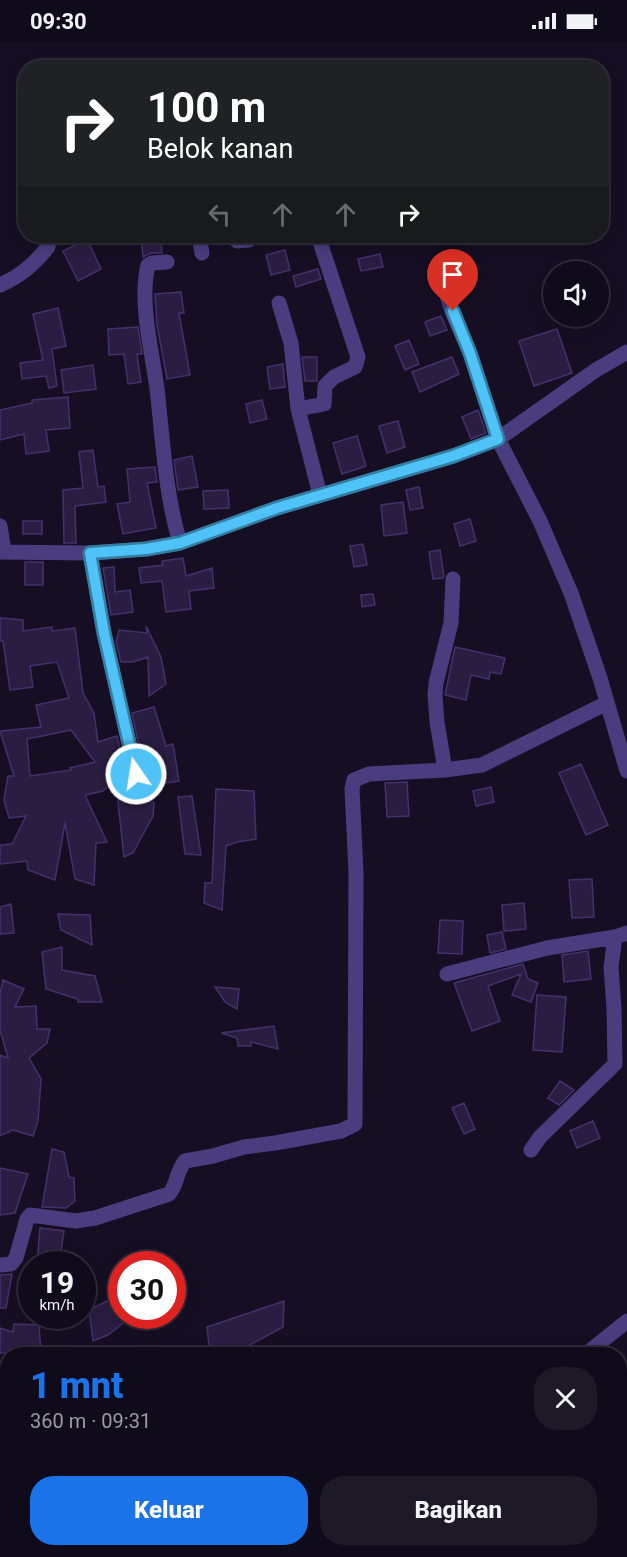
<!DOCTYPE html>
<html lang="id">
<head>
<meta charset="utf-8">
<style>
  :root { --surface:#100b1a; --page:#1e1927; --text:#f1f3f6; --muted:#9c9ba2; --line:#302b39; --accent:#1a73e8 }
  body { margin:0; font-family:Roboto,sans-serif; background:var(--page); color:var(--text); height:100vh; display:flex; flex-direction:column; font-size:22px; white-space:nowrap }
  * { box-sizing:border-box; margin:0 }
  p { font-size:20px; color:var(--muted) }
  .icon { flex:none; width:33px; height:33px; fill:none; stroke:currentColor; stroke-width:2; stroke-linecap:round; stroke-linejoin:round }
  .map { position:relative; flex:1; overflow:hidden }
  .details { position:absolute; left:0px; top:1305px; width:627px; height:210px; display:flex; flex-direction:column; background:var(--surface); border-radius:24px 24px 0 0; box-shadow:0 3px 15px #0003,0 0 0 2px var(--line) }
  .details>* { flex:none }
  .banner { position:absolute; left:18px; top:18px; width:591px; height:183px; border-radius:24px; box-shadow:0 3px 15px #0003,0 0 0 2px var(--line); background:#202124; color:#fff; overflow:hidden }
  .buttons { position:absolute; left:543px; top:219px; display:grid; gap:12px }
  .buttons a { display:grid; place-items:center; width:66px; height:66px; border-radius:50%; background:var(--surface); box-shadow:0 3px 15px #0003,0 0 0 2px var(--line); font-size:30px }
  .speed { position:absolute; left:18px; top:1209px; display:flex; gap:12px; font-size:30px; font-weight:700; text-align:center }
  .speed>* { display:grid; place-content:center; width:78px; height:78px; border-radius:50%; background:var(--surface); box-shadow:0 3px 15px #0003,0 0 0 2px var(--line); line-height:1 }
  .speed small { font-size:15px; font-weight:400 }
  .speed .limit { border:9px solid #d22; background:#fff; color:#111 }
  .pin { position:absolute; display:grid; place-items:center; width:51px; height:51px; color:#fff; margin:-62px -26px; border-radius:50% 50% 50% 0; rotate:-45deg; box-shadow:0 0 6px #0007 }
  .pin .icon { rotate:45deg }
  .me { position:absolute; width:66px; margin:-33px; rotate:347deg; stroke-linejoin:round; filter:drop-shadow(0 0 4px #0008) }
  .turn { display:flex; align-items:center; gap:21px; height:126px; padding:0 30px; font-size:27px }
  .turn .icon { width:78px; height:78px; stroke-width:2.5 }
  .turn b { display:block; font-size:42px; line-height:51px }
  .lanes { display:flex; align-items:center; height:57px; padding:0 30px; background:#0003; justify-content:center; gap:30px; direction:ltr }
  .lanes .off { opacity:.35 }
  .round { display:grid; place-items:center; flex:none; width:63px; height:63px; border-radius:24px; background:var(--page) }
  .summary { display:flex; align-items:center; justify-content:space-between; height:102px; padding:0 30px }
  h1 { font-size:36px; font-weight:800; line-height:45px; color:var(--accent) }
  .action { display:flex; gap:12px; margin-top:auto; padding:12px 30px }
  .action a { flex:1; height:69px; border-radius:24px; background:var(--accent); color:#fff; font-size:24px; font-weight:800; line-height:69px; text-align:center }
  .action a+a { background:var(--page); color:var(--text) }
  .status { display:flex; justify-content:space-between; align-items:center; height:42px; padding:0 30px; background:var(--surface); direction:ltr }
  .status svg { height:16px; fill:currentColor }
  .map>svg:first-child { display:block }
  .building { fill:#2a1d42; stroke:#45306d; stroke-width:1.5; fill-rule:evenodd }
  .lines { fill:none; stroke-linecap:round; stroke-linejoin:round }
  .street { stroke:#4a3d7f; stroke-width:15 }
  .route-casing { stroke:#337fa1; stroke-width:15 }
  .route { stroke:#4fc3f7; stroke-width:10 }
</style>
</head>
<body>
<div class="status"><b>09:30</b><svg viewBox="0 0 49 12"><path d="M0 12V9h3v3zM5 12V6h3v6zM10 12V3h3v9zM15 12V0h3v12zM26 1h20v11H26zM47 4h2v5h-2z"/></svg></div>
<div class="map">
<svg width="627" height="1515" viewBox="0 0 627 1515">
  <rect width="100%" height="100%" fill="#160f23"/>
  <!-- building -->
  <path class="building" d="M141 194H154V198H161L162 211H151L143 215Z
    M87 197 101 227 78 239 63 209Z
    M285 208 290 228 271 233 266 213Z
    M380 212 383 225 361 229 358 217Z
    M318 227 321 237 296 245 293 234Z
    M181 250 184 271H179L190 333 167 337 157 283 155 252Z
    M58 266 66 304 52 307 57 344 49 346 46 334 22 337 20 321 43 318 33 272Z
    M441 274 447 288 430 294 425 280Z
    M138 285 142 312H137L141 340 128 342 124 312 109 313 108 287Z
    M557 287 572 331 534 344 519 299Z
    M409 298 419 322 405 328 395 304Z
    M302 315H317V339H305Z
    M452 315 459 332 420 350 412 330Z
    M283 322 285 345 270 347 267 325Z
    M93 323 96 347 64 351 61 328Z
    M68 355 70 386 46 388 49 409 26 412 24 392 0 398V368L32 361V358Z
    M262 358 267 377 250 381 246 362Z
    M478 368 486 391 471 397 462 375Z
    M398 379 405 405 387 411 379 384Z
    M357 394 366 424 342 432 333 401Z
    M93 408 98 445 104 444 106 460 75 464 76 501H64L63 448 83 446 79 410Z
    M192 414 198 445 178 448 174 418Z
    M155 425 157 440 147 441 156 486 123 492 117 462 130 460 127 427Z
    M419 445 423 466 410 468 406 448Z
    M228 448 229 466 204 467 203 449Z
    M403 460 407 491 384 494 381 463Z
    M470 477 476 499 460 504 454 482Z
    M23 479H42V492H23Z
    M363 502 367 523 354 525 350 504Z
    M440 508 444 534 443 536 433 537 429 510Z
    M183 516 186 534 212 526 214 546 189 549 191 567 166 570 162 539 141 541 139 526 163 523 162 519Z
    M25 520H43V543H25Z
    M114 525 115 550 130 548 133 570 111 573 103 526Z
    M373 552 375 563 362 565 361 553Z
    M0 576 23 578V589L52 585V589L75 586 83 651 94 671 98 700 117 694 125 728 103 749 85 753 107 800 96 801 94 843 75 837 65 781 55 838 28 828 27 819 0 822V803L12 802 26 774 9 776 4 758 8 734H14L0 689 41 685 36 663 69 656 57 620 30 624 33 645 10 648 3 599H0ZM71 688 95 720 70 726 71 728 30 734 27 697Z
    M146 584 161 615 166 642 149 654 148 615 133 620H121L116 600 119 588 147 591Z
    M455 605 505 616 501 632 490 630 489 637 471 633 466 658 445 653Z
    M154 665 166 704 173 702 179 739 150 743 145 734 132 671Z
    M581 722 608 783 586 793 559 731Z
    M407 740 409 774 387 775 385 741Z
    M491 745 494 760 476 764 473 749Z
    M138 746 154 761 153 774 133 811 124 815 117 751Z
    M216 747 254 749 256 797 237 800 226 804 222 868 204 861 205 841H212Z
    M192 754 201 813 185 812 178 755Z
    M592 837 594 875 572 876 569 838Z
    M524 861 526 887 504 889 502 863Z
    M11 862 14 891 0 892V865Z
    M58 872 90 873 92 903 61 888Z
    M440 878 463 879 462 912 438 911Z
    M502 890 506 907 490 911 487 893Z
    M62 905V928L95 934 102 960H78V957L46 947 42 910Z
    M588 909 591 937 564 940 562 913Z
    M523 922 528 937 538 941 531 960 512 953 521 932 488 944 500 979 472 989 454 941Z
    M3 938 24 947 15 965 36 964 37 987H50L47 1001 29 1016 41 1037 38 1079 33 1094 13 1088 0 1094V1013L8 1016 0 988V951Z
    M215 945 239 947 237 967 225 960Z
    M537 953 566 955 562 1010 533 1008Z
    M274 984 278 1007 251 1000V1004H238L237 996 221 991Z
    M560 1039 574 1048 559 1063 548 1056Z
    M464 1061 475 1087 464 1092 452 1066Z
    M593 1079 600 1096 577 1106 570 1089Z
    M52 1107 64 1110 69 1135 74 1136 75 1159 66 1166 42 1165Z
    M0 1126 28 1132 15 1171 0 1173Z
    M40 1186 64 1189 59 1222H37Z
    M12 1232 6 1266H0V1233Z
    M122 1252V1274H132L108 1293 93 1299 89 1268Z
    M284 1259 283 1285 233 1312H210L207 1285Z
    M14 1282 39 1283 41 1312 0 1311V1286L13 1290Z"/>
  <g class="lines">
    <!-- street -->
    <path class="street" d="M199 194 202 211
      M232 194 237 199 249 198
      M167 220 152 221 148 223C139 261 152 308 157 347 163 399 165 451 180 501
      M439 230 452 269 470 311 498 397 540 479 571 551 600 636 627 729
      M0 243C21 234 34 222 48 205
      M279 261 291 301 298 367 320 453
      M298 367 324 362 325 344 334 335 355 325 358 315 318 194
      M0 484 4 510
      M0 510 90 511 146 507 180 501 277 466 454 414 498 397 596 328 627 310
      M90 511 104 591 136 732
      M445 728 437 680 435 653 436 641 451 581 453 537
      M447 932 547 906 615 895 627 891
      M531 1108 540 1095 615 1022 614 966 611 925 615 895
      M0 1223 11 1222 16 1216 27 1177 30 1173 76 1179 95 1176 169 1152C178 1142 175 1132 185 1119L213 1114 244 1105 275 1101 341 1089 355 1082 356 830 352 747 354 738 369 732 445 728 482 723 607 661
      M586 1312 627 1279
      M486 1508 491 1515
      M374 1515 385 1508"/>
  </g>
  <g class="lines">
    <defs>
      <path id="route" d="M136 732 104 591 90 511 146 507 180 501 277 466 453 414 498 397 470 311 453 269"/>
    </defs>
    <!-- route casing -->
    <use href="#route" class="route-casing"/>
    <!-- route -->
    <use href="#route" class="route"/>
  </g>
</svg>
<div class="buttons">
<a><svg class="icon" aria-label="sound" viewBox="0 0 24 24"><path d="M4 9h4l5-4v14l-5-4H4zM17 9q2 3 0 6"/></svg></a>
</div>
<div class="speed"><div>19<small>km/h</small></div><div class="limit">30</div></div>
<div class="pin" style="left:453px;top:269px;background:#d93025"><svg class="icon" aria-label="arrive" viewBox="0 0 24 24"><path d="M6 21V4h12l-3 4 3 4H6"/></svg></div>
<svg class="me" style="left:136px;top:732px" viewBox="-20 -20 40 40"><circle r="17" fill="#4fc3f7" stroke="#fff" stroke-width="3"/><path d="M0-11L8 9 0 5-8 9z" fill="#fff"/></svg>
<div class="banner">
<div class="turn"><svg class="icon" aria-label="right" viewBox="0 0 24 24"><path d="M7 20v-9h11M14 6l5 5-5 5"/></svg><div><b>100 m</b>Belok kanan</div></div>
<div class="lanes"><svg class="icon off" aria-label="left" viewBox="0 0 24 24"><path d="M17 20v-9H6M10 6l-5 5 5 5"/></svg><svg class="icon off" aria-label="ahead" viewBox="0 0 24 24"><path d="M12 20V5M6 11l6-6 6 6"/></svg><svg class="icon off" aria-label="ahead" viewBox="0 0 24 24"><path d="M12 20V5M6 11l6-6 6 6"/></svg><svg class="icon" aria-label="right" viewBox="0 0 24 24"><path d="M7 20v-9h11M14 6l5 5-5 5"/></svg></div>
</div>
<section class="details">
<div class="summary"><div><h1>1 mnt</h1><p>360 m · 09:31</p></div><a class="round"><svg class="icon" aria-label="close" viewBox="0 0 24 24"><path d="M6 6l12 12M18 6L6 18"/></svg></a></div>
<div class="action"><a>Keluar</a><a>Bagikan</a></div>
</section>
</div>
</body>
</html>
